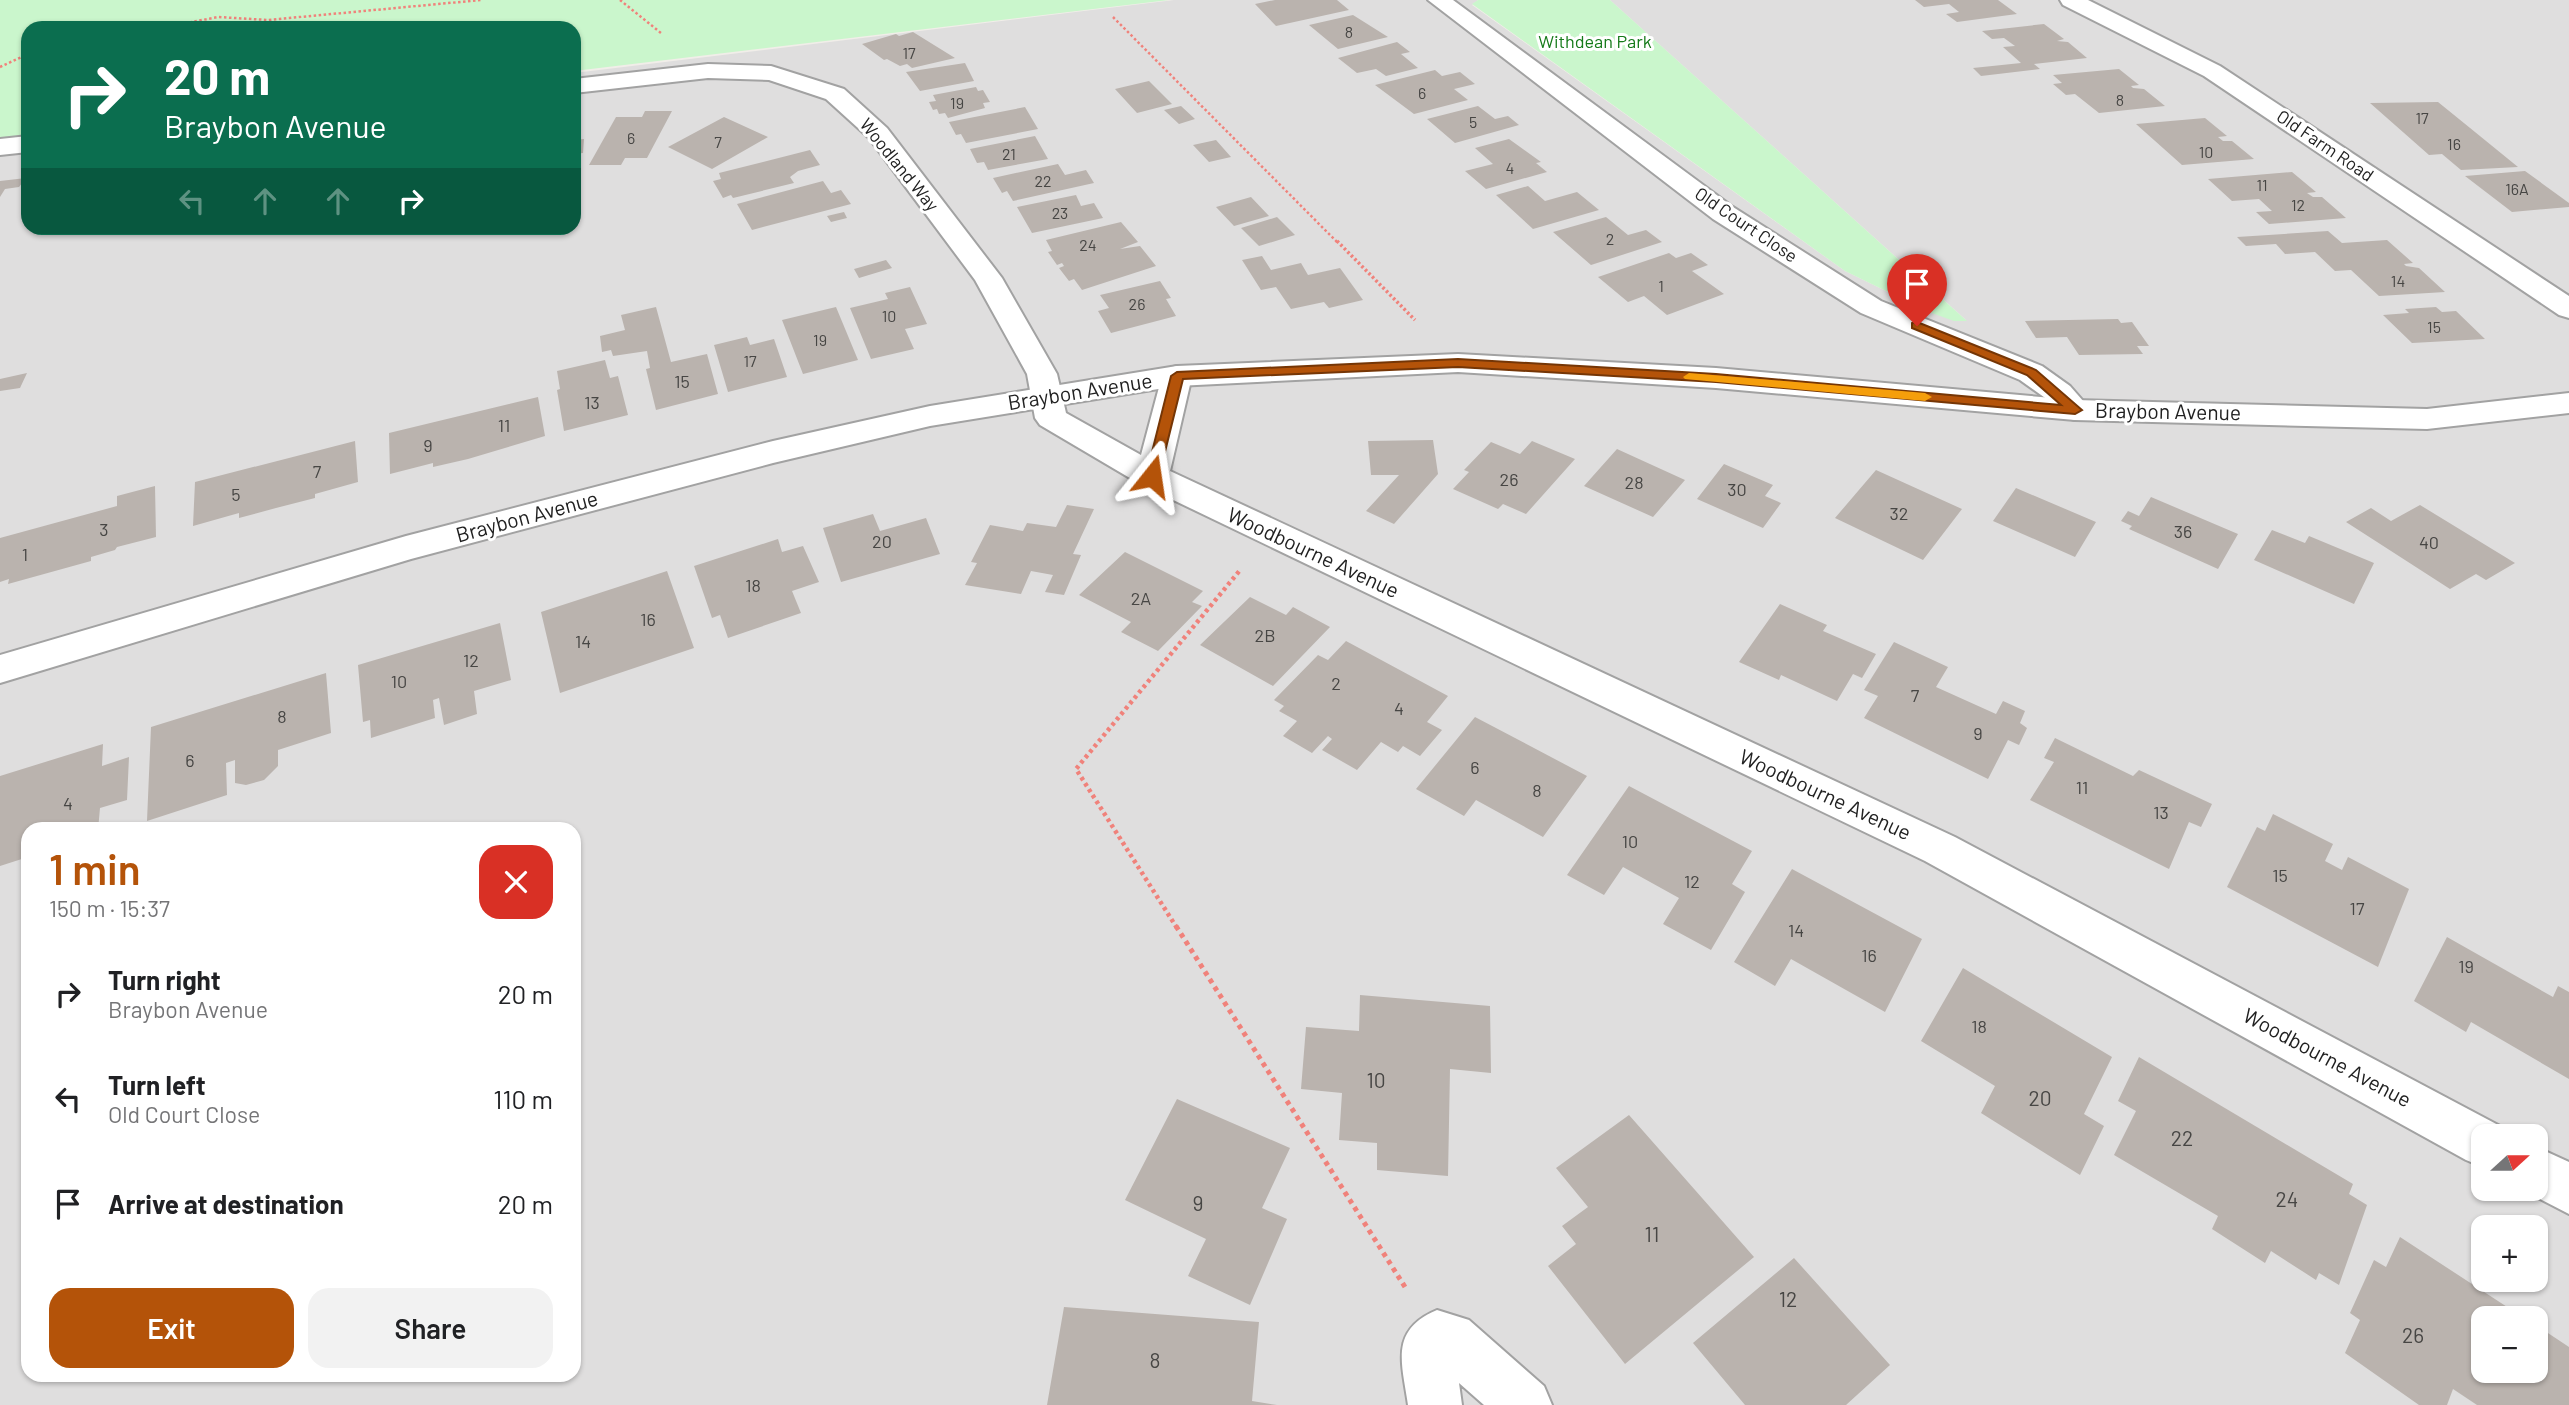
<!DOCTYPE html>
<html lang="en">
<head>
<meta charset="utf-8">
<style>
  :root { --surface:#fff; --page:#f2f2f2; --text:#202124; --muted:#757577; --accent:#b45309 }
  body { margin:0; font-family:Barlow,sans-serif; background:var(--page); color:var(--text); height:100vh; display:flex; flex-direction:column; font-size:26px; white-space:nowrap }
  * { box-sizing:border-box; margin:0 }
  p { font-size:23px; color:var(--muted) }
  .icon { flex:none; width:38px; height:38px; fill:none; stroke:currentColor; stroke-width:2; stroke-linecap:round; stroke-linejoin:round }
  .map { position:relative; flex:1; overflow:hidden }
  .sheet { position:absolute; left:21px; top:822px; width:560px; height:560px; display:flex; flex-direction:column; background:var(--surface); border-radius:21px; box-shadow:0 2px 5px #0004 }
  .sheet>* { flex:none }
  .top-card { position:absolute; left:21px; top:21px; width:560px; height:214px; border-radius:21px; box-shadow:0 2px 5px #0004; background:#0b6e4f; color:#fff; overflow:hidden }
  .needle { width:46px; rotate:69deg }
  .tools { position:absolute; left:2471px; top:1124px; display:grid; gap:14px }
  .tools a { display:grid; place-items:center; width:77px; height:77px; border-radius:14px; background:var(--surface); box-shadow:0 2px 5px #0004; font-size:35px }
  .pin { position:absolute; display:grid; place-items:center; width:60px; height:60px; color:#fff; margin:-72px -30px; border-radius:50% 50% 50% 0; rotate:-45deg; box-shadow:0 0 7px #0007 }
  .pin .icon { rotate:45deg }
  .me { position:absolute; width:77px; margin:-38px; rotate:15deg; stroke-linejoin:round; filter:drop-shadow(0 0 5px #0008) }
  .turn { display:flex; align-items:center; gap:24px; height:147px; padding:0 28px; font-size:32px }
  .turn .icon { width:91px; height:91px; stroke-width:2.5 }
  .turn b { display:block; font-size:49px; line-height:60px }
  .lanes { display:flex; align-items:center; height:66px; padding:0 28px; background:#0003; justify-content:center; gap:35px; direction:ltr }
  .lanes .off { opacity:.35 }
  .round { display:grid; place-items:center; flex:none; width:74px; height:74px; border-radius:21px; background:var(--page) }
  .headline { display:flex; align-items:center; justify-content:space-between; height:119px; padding:0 28px }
  h1 { font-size:42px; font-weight:600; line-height:52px; color:var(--accent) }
  .button { display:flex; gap:14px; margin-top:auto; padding:14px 28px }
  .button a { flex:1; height:80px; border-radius:21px; background:var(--accent); color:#fff; font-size:28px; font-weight:600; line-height:80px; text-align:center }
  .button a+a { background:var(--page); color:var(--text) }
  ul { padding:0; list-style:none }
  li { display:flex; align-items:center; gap:21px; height:105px; padding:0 28px }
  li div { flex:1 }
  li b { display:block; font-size:26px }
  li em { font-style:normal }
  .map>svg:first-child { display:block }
  .residential { fill:#dfdede; fill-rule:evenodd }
  .park { fill:#caf6cc }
  .building { fill:#bab3ae }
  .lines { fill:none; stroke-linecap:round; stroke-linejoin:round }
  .minor-casing { stroke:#a2a2a2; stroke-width:4 }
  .tertiary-casing { stroke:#a2a2a2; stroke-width:4 }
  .path-far3 { stroke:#f0827b; stroke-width:2.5; stroke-dasharray:2.5 2.5; stroke-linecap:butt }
  .path-far2 { stroke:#f0827b; stroke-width:3.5; stroke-dasharray:2.5 2.5; stroke-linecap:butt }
  .path-far1 { stroke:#f0827b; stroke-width:4.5; stroke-dasharray:3.5 3.5; stroke-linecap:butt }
  .path { stroke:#f0827b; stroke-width:5; stroke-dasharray:4.5 4.5; stroke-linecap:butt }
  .minor { fill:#fff; fill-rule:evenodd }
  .tertiary { fill:#fff; fill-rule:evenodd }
  .route { fill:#b45309; stroke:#753606; stroke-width:2 }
  .slow { fill:#f59e0b }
  .labels { text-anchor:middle; stroke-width:6; stroke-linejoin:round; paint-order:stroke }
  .far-number-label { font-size:16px; fill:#474644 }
  .far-park-label { font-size:18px; fill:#157a19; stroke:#fff }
  .far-street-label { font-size:18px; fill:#212121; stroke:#fff }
  .number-label { font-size:18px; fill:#474644 }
  .street-label { font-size:21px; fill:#212121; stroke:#fff }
  .near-number-label { font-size:21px; fill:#474644 }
</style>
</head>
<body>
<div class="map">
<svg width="2569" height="1405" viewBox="0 0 2569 1405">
  <rect width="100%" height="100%" fill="#f1eee9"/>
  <!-- residential -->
  <path class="residential" d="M1174 0H1478L1472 5 1845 271 1929 312 1966 320 1610 0H2569V1405H0V139L28 136V228H574V73ZM28 830H574V1376H28ZM2483 1136H2536V1188H2483ZM2483 1227H2536V1279H2483ZM2483 1318H2536V1370H2483Z"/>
  <!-- park -->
  <path class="park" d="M0 0H1169L574 71V28H28V135L0 139Z
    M1478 0H1610L1967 321H1954L1929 312 1845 271 1472 4Z"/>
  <!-- building -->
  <path class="building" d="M1275 0H1337L1349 10 1276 26 1255 4Z
    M1915 0H1998L2017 14 1957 22 1946 14 1959 12 1949 4 1924 7Z
    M1353 15 1388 37 1338 49 1309 25Z
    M2044 24 2064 39 2057 41 2068 42 2087 58 2034 64 2040 69 1981 76 1973 68 2021 63 2003 47 2015 46 2004 38 1992 39 1982 31Z
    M913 32 955 58 912 68 907 64 900 66 887 59 884 60 862 44 896 34 899 36Z
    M1397 42 1410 52 1401 54 1418 68 1386 76 1376 69 1357 73 1338 58Z
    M965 63 974 81 920 91 906 72Z
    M2119 69 2139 85 2131 86 2133 88 2144 89 2165 106 2099 113 2075 94 2066 95 2053 84 2062 83 2053 75Z
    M1435 70 1442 76 1460 72 1475 84 1454 89 1468 100 1414 114 1375 85Z
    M1149 81 1172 104 1137 113 1115 89Z
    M976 87 978 91 983 90 990 102 983 103 985 108 948 118 945 113 939 114 937 109 933 110 929 102 936 101 933 95Z
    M2438 102 2475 132 2518 167 2461 170 2442 154 2429 155 2370 103Z
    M1181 106 1195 119 1179 124 1164 110Z
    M1478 106 1495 119 1508 116 1519 125 1455 143 1427 119Z
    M1025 107 1038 129 966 143 961 134 956 135 949 122Z
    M645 111H672L647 158H625L621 165H589L616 117H642Z
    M724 117 768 137 712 169 668 147Z
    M2205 118 2227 136 2218 137 2223 141H2232L2254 159 2182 165 2136 124Z
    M1035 136 1048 159 988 170 984 162 977 163 970 149Z
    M584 139 583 153 574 154V140Z
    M1509 139 1541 162 1536 163 1547 172 1486 189 1465 171 1493 164 1475 148Z
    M1216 140 1231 157 1209 162 1193 145Z
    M810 150 820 165 798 171 790 177 794 183 733 198 731 195 723 198 713 181 721 179 719 173Z
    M1058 164 1065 175 1086 170 1094 183 1013 201 1007 191 1002 193 993 178Z
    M2525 171 2569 203V207L2512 212 2465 176Z
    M2292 172 2316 192 2307 193 2313 197H2322L2346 218 2269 224 2256 212 2272 211 2259 199 2232 201 2208 179Z
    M26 178 19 187 5 189 0 197V181Z
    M823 181 831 193 841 190 851 204 752 230 737 204Z
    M1528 186 1545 201 1577 192 1599 210 1533 229 1496 195Z
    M1076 195 1081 206 1094 203 1103 218 1032 233 1017 207Z
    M1251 197 1269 216 1234 226 1216 207Z
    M844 212 847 218 831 222 827 216Z
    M1277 217 1295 235 1259 246 1241 228Z
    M1606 217 1628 235 1646 230 1662 242 1591 265 1553 232Z
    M1121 222 1138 242 1120 249 1140 246 1156 266 1082 290 1074 279 1069 281 1059 268 1064 266 1062 263 1057 265 1048 252 1052 251 1046 240Z
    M2328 231 2342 243 2387 240 2413 263 2404 264 2406 266 2419 268 2445 292 2379 296 2351 270 2335 271 2315 252 2285 254 2276 244 2246 246 2237 237Z
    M1669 253 1676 258 1691 253 1708 265 1692 271 1724 294 1667 315 1644 296 1628 302 1598 277Z
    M1262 256 1271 270 1301 263 1308 275 1340 268 1363 300 1329 308 1324 302 1291 309 1276 287 1261 290 1242 260Z
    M886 260 892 268 859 278 854 269Z
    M1160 281 1171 298 1166 299 1176 316 1111 333 1098 311 1109 308 1100 295Z
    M910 287 927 324 905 329 914 349 871 359 850 308 888 299 885 293Z
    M656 307 671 362 707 354 718 394 656 410 646 369 650 368 647 351 613 356 611 350 602 352 600 336 625 330 621 315Z
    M836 307 858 360 803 374 782 320Z
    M2436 307 2442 312 2456 311 2485 339 2412 343 2383 315 2409 313 2405 309Z
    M2118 319 2121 323 2132 322 2149 346H2137L2143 354 2079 355 2067 337 2036 338 2025 321Z
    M747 337 750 345 774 339 787 377 728 392 714 345Z
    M605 360 610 378 618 376 628 415 564 431 557 390 560 389 557 371Z
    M27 373 20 388 0 391V379Z
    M538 397 545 436 468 459 433 467V463L390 474 389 433Z
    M1433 440 1438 474 1394 524 1366 511 1399 475H1371L1368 441Z
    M355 441 358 482 315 494V498L276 508 239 518V513L193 526 195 482Z
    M1532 441 1575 459 1526 514 1503 504 1498 509 1453 489 1469 472 1464 470 1491 442 1520 454Z
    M1617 449 1685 480 1653 517 1584 486Z
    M1724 464 1773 485 1765 496 1781 503 1763 528 1697 499Z
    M1876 470 1962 509 1923 560 1835 518Z
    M155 486 156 537 117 547 115 550 91 557V561L8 584 9 579 0 582V538L117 506V496Z
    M2016 488 2096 522 2075 557 1993 521Z
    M2151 497 2238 534 2218 569 2129 529 2132 526 2121 521 2128 511 2139 516Z
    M1067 505 1094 509 1073 554 1081 555 1064 595 1045 592 1053 575 1031 571 1021 594 965 585 977 563 971 562 990 525 1023 531 1027 523 1056 527Z
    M2420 505 2515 563 2486 580 2476 574 2450 589 2346 522 2371 508 2391 521Z
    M873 514 880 531 926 518 940 554 841 582 823 528Z
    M2272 530 2305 543 2309 536 2374 563 2354 604 2254 560Z
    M778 539 782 552 803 546 819 582 792 591 801 613 728 638 720 615 712 618 694 566Z
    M1125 552 1203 591 1192 602 1202 606 1158 651 1121 632 1131 622 1079 595Z
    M667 571 694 648 560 693 541 612Z
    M1250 597 1286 615 1293 607 1330 627 1273 686 1200 645Z
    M1780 604 1827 625 1823 631 1876 654 1862 678 1853 674 1837 701 1781 675 1779 680 1739 662Z
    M500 623 511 680 474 691 477 714 444 725 439 698 433 700 435 718 371 738 370 720 363 722 358 665Z
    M1346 641 1448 696 1427 722 1442 730 1420 756 1403 746 1398 752 1381 742 1357 770 1322 750 1332 739 1328 736 1312 753 1283 736 1297 721 1279 711 1284 706 1274 700 1318 655 1328 660Z
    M1894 642 1948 667 1936 687 1996 714 2003 701 2025 711 2020 723 2027 728 2019 745 2008 740 1988 779 1864 718 1878 696 1864 690Z
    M326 673 331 733 278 750V766L264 780 246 785 235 783V760L226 763 227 795 147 821 151 727Z
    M1475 717 1587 776 1543 837 1476 800 1464 816 1416 789Z
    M2055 738 2133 776 2139 770 2212 804 2201 827 2189 822 2169 869 2030 800 2054 762 2044 758Z
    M103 744 102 766 129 757 127 800 100 808 98 830H28V857L0 866V776Z
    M1629 786 1752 851 1732 884 1745 892 1711 950 1663 924 1679 898 1623 867 1604 895 1567 875Z
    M2273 814 2333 844 2325 861 2342 870 2348 857 2409 889 2378 967 2227 887 2257 827 2265 831Z
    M1792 869 1922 939 1885 1012 1791 959 1775 986 1734 962Z
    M2447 937 2553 997 2558 986 2569 992V1079L2471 1022 2466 1032 2414 1001Z
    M1963 968 2112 1057 2084 1114 2104 1126 2080 1175 1981 1113 1995 1086 1921 1041Z
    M1360 995 1490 1006 1491 1073 1450 1069 1448 1176 1377 1170V1143L1339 1140 1342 1093 1301 1089 1306 1027 1359 1031Z
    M2139 1057 2353 1184 2349 1194 2367 1205 2339 1285 2319 1273 2316 1280 2271 1251 2265 1263 2212 1229 2218 1216 2114 1155 2136 1111 2118 1101Z
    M1177 1099 1290 1148 1262 1208 1287 1219 1250 1305 1188 1276 1206 1239 1125 1200Z
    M1629 1115 1754 1257 1625 1364 1548 1266 1576 1244 1562 1226 1588 1207 1556 1168Z
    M2400 1237 2524 1318H2483V1370H2536V1325L2569 1347V1405H2477L2453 1389 2447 1405H2419L2345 1353 2360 1320 2350 1313 2374 1260 2386 1267Z
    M1794 1258 1890 1365 1846 1405H1745L1693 1343Z
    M1064 1307 1259 1322 1252 1401 1277 1405H1047Z"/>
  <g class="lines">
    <defs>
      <path id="minor" d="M1428 0H1453L1733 207 1881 301 2042 366 2070 386 2091 410 2086 417 2075 420 2064 417 2048 400 2020 380 1861 313 1713 219Z
        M2060 0H2088L2220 66 2569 296V318L2559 315 2204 76 2063 5Z
        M708 64 771 66 844 89 887 128 1002 278 1057 374 1066 413 1141 455 1162 376 1166 369 1177 366 1188 369 1192 376 1170 471 1955 837 2500 1126 2504 1136H2483V1167L2466 1160 1925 861 1140 484 1040 425 1035 418 1027 374 975 280 869 138 826 99 769 80 708 78 574 93V79Z
        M28 136V152L0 155V139Z
        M2536 1147 2569 1162V1214L2519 1188H2536Z
        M1437 1310 1469 1320 1544 1386 1552 1405H1484L1459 1383 1462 1405H1408C1402 1363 1389 1330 1437 1310Z"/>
      <path id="tertiary" d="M1458 354 1716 368 2075 400 2427 409 2569 393V413L2427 429 2075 420 1716 388 1458 372 1177 386 930 426 773 463 411 559 0 683V655L406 536 773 441 930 406 1177 366Z"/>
    </defs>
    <!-- minor casing -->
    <use href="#minor" class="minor-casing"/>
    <!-- tertiary casing -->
    <use href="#tertiary" class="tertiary-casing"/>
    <!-- path-far3 -->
    <path class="path-far3" d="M620 0 661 33
      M1113 17 1338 243
      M160 28 218 17 268 20 481 0
      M0 67 28 54"/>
    <!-- path-far2 -->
    <path class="path-far2" d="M1337 241 1415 320"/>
    <!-- path-far1 -->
    <path class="path-far1" d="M1177 928 1076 769 1241 569"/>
    <!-- path -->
    <path class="path" d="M1176 926 1405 1287"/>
    <!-- minor -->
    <use href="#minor" class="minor"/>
    <!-- tertiary -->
    <use href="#tertiary" class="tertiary"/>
  </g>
  <!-- route -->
  <path class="route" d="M1917 322 2036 370 2082 410 2075 414 1716 382 1458 367 1183 379 1159 476 1152 480 1146 476 1171 376 1177 372 1458 359 1716 374 2061 405 2027 375 1912 328V323Z"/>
  <!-- slow -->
  <path class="slow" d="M1689 373 1925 393 1932 397 1925 401 1685 379 1683 377Z"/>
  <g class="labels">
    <!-- far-number labels -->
    <g class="far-number-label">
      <text x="1349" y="38">8</text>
      <text x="909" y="59">17</text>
      <text x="1422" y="99">6</text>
      <text x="2120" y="106">8</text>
      <text x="957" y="109">19</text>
      <text x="2422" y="124">17</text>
      <text x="1473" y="128">5</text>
      <text x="631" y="144">6</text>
      <text x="718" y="148">7</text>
      <text x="2454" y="150">16</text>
      <text x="2206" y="158">10</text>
      <text x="1009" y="160">21</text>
      <text x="1510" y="174">4</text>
      <text x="1043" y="187">22</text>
      <text x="2262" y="191">11</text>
      <text x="2517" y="195">16A</text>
      <text x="2298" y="211">12</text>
      <text x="1060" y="219">23</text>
      <text x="1610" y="245">2</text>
      <text x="1088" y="251">24</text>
      <text x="2398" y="287">14</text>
      <text x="1661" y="292">1</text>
      <text x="1137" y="310">26</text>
      <text x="889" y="322">10</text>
      <text x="2434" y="333">15</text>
      <text x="820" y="346">19</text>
      <text x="750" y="367">17</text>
    </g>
    <!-- far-park labels -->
    <g class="far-park-label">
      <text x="1595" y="48">Withdean Park</text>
    </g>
    <!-- far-street labels -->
    <g class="far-street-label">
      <text transform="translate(2325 146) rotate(34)" y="6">Old Farm Road</text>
      <text transform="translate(899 165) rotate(51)" y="6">Woodland Way</text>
      <text transform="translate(1746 225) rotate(34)" y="6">Old Court Close</text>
    </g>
    <!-- number labels -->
    <g class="number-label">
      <text x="682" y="388">15</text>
      <text x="592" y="409">13</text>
      <text x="504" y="432">11</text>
      <text x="428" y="452">9</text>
      <text x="317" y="478">7</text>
      <text x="1509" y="486">26</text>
      <text x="1634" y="489">28</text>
      <text x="1737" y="496">30</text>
      <text x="236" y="501">5</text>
      <text x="1899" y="520">32</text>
      <text x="104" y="536">3</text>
      <text x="2183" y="538">36</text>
      <text x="882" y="548">20</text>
      <text x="2429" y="549">40</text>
      <text x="25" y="561">1</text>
      <text x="753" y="592">18</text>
      <text x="1141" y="605">2A</text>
      <text x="648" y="626">16</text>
      <text x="1265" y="642">2B</text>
      <text x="583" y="648">14</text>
      <text x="471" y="667">12</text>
      <text x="399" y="688">10</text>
      <text x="1336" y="690">2</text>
      <text x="1915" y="702">7</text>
      <text x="1399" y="715">4</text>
      <text x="282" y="723">8</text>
      <text x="1978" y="740">9</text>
      <text x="190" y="767">6</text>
      <text x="1475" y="774">6</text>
      <text x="2082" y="794">11</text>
      <text x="1537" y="797">8</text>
      <text x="68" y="810">4</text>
      <text x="2161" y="819">13</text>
      <text x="1630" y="848">10</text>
      <text x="2280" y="882">15</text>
      <text x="1692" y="888">12</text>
      <text x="2357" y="915">17</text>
      <text x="1796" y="937">14</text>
      <text x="1869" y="962">16</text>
      <text x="2466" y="973">19</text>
      <text x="1979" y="1033">18</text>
    </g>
    <!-- street labels -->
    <g class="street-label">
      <text transform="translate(1080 392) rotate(-9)" y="7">Braybon Avenue</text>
      <text transform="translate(2168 412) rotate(1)" y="7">Braybon Avenue</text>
      <text transform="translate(527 517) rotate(-15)" y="7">Braybon Avenue</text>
      <text transform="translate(1313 553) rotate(25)" y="7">Woodbourne Avenue</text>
      <text transform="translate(1825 795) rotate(25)" y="7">Woodbourne Avenue</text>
      <text transform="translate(2327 1058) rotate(28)" y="7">Woodbourne Avenue</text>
    </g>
    <!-- near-number labels -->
    <g class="near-number-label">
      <text x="1376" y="1088">10</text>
      <text x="2040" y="1106">20</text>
      <text x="2182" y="1146">22</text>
      <text x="2287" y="1207">24</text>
      <text x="1198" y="1211">9</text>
      <text x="1652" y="1242">11</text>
      <text x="1788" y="1307">12</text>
      <text x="2413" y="1343">26</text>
      <text x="1155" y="1368">8</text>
    </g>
  </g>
</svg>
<div class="tools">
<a><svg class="needle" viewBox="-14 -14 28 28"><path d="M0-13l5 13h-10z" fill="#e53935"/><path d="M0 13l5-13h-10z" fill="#757577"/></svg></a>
<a>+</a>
<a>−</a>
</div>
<div class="pin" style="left:1917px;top:326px;background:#d93025"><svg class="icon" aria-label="arrive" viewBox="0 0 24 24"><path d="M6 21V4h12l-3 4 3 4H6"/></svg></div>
<svg class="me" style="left:1152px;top:476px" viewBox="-20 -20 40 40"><path d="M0-17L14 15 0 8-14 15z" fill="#b45309" stroke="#fff" stroke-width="4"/></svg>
<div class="top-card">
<div class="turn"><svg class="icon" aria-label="right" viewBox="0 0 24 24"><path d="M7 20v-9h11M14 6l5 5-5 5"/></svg><div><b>20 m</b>Braybon Avenue</div></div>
<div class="lanes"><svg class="icon off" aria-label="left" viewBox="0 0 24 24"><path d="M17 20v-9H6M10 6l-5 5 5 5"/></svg><svg class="icon off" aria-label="ahead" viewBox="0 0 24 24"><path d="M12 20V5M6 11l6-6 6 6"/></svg><svg class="icon off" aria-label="ahead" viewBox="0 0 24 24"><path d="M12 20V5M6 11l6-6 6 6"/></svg><svg class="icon" aria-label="right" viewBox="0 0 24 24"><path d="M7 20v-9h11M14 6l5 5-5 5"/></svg></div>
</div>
<section class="sheet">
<div class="headline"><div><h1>1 min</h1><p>150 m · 15:37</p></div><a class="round" style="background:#d93025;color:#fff"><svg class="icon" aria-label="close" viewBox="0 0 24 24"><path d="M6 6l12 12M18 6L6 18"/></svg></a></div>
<ul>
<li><svg class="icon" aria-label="right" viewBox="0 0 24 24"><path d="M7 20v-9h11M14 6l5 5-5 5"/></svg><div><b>Turn right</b><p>Braybon Avenue</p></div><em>20 m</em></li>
<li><svg class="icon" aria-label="left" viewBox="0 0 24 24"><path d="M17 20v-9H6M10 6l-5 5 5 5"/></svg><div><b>Turn left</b><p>Old Court Close</p></div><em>110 m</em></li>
<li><svg class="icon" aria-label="arrive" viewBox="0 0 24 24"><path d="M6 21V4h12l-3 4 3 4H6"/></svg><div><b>Arrive at destination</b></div><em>20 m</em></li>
</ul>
<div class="button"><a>Exit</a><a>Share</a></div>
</section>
</div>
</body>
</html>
